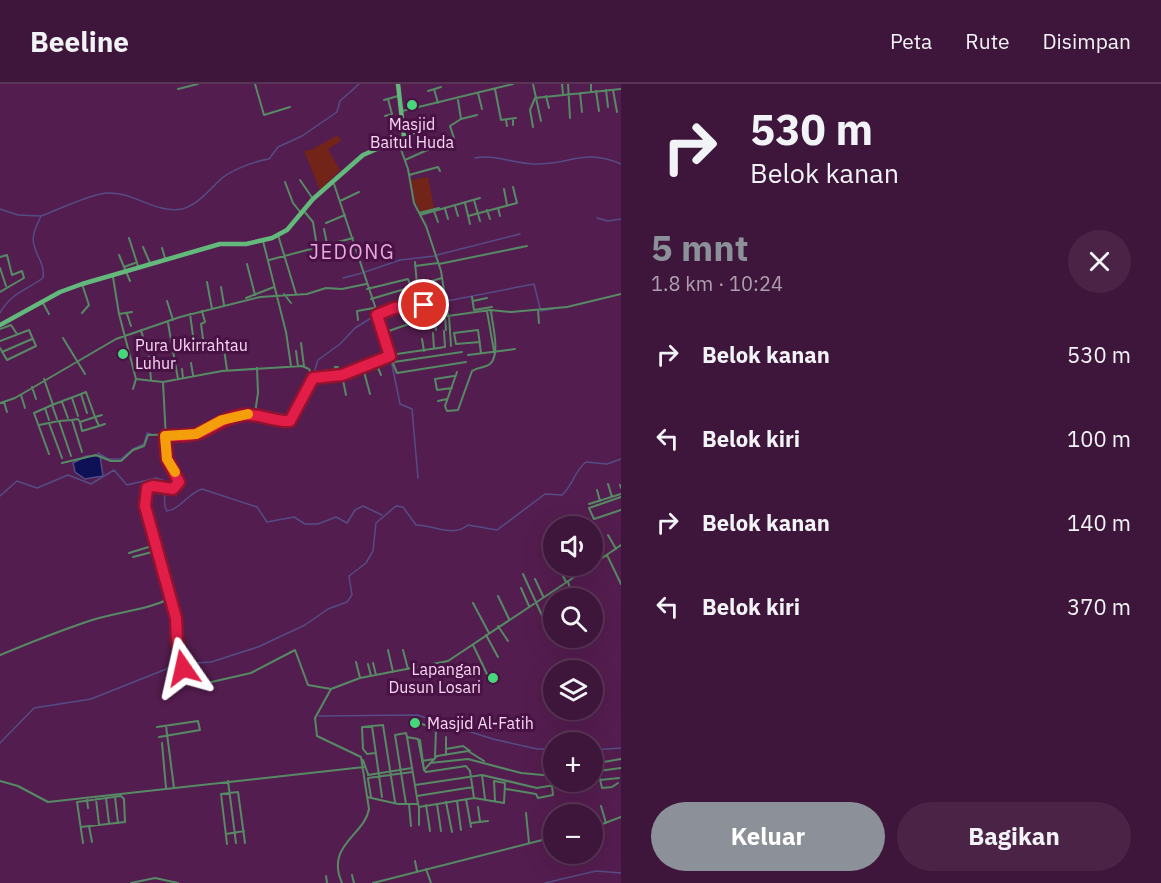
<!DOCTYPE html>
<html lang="id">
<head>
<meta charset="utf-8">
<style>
  :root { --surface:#3f163b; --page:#4a2346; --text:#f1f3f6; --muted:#ad9faf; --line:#583555; --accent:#8c9099 }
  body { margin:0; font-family:"IBM Plex Sans",sans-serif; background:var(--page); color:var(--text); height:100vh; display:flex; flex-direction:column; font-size:22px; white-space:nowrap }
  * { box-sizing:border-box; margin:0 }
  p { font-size:20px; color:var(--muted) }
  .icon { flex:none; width:33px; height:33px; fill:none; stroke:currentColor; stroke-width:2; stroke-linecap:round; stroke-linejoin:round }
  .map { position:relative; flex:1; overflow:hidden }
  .side { display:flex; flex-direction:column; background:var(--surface); width:540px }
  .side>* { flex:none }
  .hud { background:#3f163b; color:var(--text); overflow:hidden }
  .tools { position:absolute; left:543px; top:432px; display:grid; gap:12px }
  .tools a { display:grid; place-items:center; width:60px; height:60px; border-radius:50%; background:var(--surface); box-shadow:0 6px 24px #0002,0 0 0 2px var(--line); font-size:30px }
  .pin { position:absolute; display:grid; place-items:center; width:51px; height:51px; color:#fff; margin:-26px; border:3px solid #fff; border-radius:50%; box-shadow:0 2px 6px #0007 }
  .me { position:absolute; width:66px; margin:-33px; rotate:349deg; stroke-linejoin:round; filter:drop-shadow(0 0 4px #0008) }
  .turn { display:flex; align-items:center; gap:21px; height:126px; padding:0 30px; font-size:27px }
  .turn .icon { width:78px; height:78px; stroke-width:2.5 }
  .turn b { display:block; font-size:42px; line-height:51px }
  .round { display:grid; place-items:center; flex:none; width:63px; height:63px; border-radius:32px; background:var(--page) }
  .headline { display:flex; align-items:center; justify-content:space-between; height:102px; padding:0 30px }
  h1 { font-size:36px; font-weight:700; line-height:45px; color:var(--accent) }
  .button { display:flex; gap:12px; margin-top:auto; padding:12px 30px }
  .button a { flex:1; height:69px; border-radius:36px; background:var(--accent); color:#fff; font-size:24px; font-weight:700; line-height:69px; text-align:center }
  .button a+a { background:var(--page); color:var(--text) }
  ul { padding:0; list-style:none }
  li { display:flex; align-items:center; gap:18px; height:84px; padding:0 30px }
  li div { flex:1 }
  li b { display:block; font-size:22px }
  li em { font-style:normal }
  header { display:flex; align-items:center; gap:36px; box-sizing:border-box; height:84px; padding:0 30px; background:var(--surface); border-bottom:2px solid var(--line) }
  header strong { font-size:28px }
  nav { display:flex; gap:33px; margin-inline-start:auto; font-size:21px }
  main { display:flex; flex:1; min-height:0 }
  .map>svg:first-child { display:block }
  .green { fill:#732418 }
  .water { fill:#0f1157; stroke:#554c86; stroke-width:1.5 }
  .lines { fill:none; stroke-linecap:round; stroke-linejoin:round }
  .stream { stroke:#554c86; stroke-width:1.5 }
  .street { stroke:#568a64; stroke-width:2 }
  .secondary { stroke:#63b97b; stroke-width:4.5 }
  .route-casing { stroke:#92132f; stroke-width:15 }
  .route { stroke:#e11d48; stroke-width:10 }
  .slow { stroke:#f59e0b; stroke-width:10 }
  .poi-dot { fill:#46d77a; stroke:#481244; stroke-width:2 }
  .labels { text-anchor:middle; stroke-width:6; stroke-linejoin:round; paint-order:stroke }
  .poi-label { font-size:16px; fill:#f9d7f4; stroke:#481244; text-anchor:start }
  .quarter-label { font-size:20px; letter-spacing:1.5px; fill:#eaa8e1; stroke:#481244 }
</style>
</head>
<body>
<header>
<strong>Beeline</strong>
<nav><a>Peta</a><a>Rute</a><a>Disimpan</a></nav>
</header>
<main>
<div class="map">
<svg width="621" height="799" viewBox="0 0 621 799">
  <rect width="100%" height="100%" fill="#541d4f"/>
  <!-- green -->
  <path class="green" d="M338 51 341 57 328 65 340 86 320 106 304 67 311 66Z
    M428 93 434 124 421 128 415 118 411 96Z"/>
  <!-- water -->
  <path class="water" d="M86 372H100L103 392 85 395 75 388 73 379Z"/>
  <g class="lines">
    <!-- stream -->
    <path class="stream" d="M475 74C497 70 514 80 535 80 570 81 583 64 621 80
      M0 125 18 131 40 132
      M597 134 608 137 621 135
      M437 171 520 150
      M365 188 400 176 435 172
      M343 194 362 189
      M447 217 534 200 540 224
      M405 222 418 220
      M540 227 553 225
      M0 229C11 209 25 207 43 194 45 180 37 174 34 161 31 151 37 141 41 132 57 126 91 110 106 109 133 107 155 130 182 125 198 121 211 104 222 94 234 85 255 77 269 75L278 63 302 52 337 28 340 17 359 0
      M391 276 400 320 412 325 418 394
      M313 292 318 276 340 260 355 244 376 231
      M256 329 269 333
      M210 341 230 332 253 329
      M98 369 108 375H121L133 365 144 360 147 349 151 350
      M0 412 17 397 37 404 68 391 91 400 114 386 127 401 156 394 163 396C168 406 161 418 167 427 181 425 188 409 202 405L257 423 267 438 294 433 305 440H318L336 433 347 439 355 426 363 422 382 431
      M319 632 417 631 493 655 537 665H554
      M0 659 34 624 91 615 179 580 211 578 258 563 305 541 328 525 347 518 352 511 349 492 366 479 373 467 376 439 396 422 403 423 416 441C435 441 452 454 468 441L497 446 545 410 562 411C573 401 575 386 586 378L607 380 621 375
      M592 666 621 664
      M545 799 596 787 621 789"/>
    <!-- street -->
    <path class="street" d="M255 0 264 31 290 23
      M533 0 541 37
      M562 0 563 10
      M568 0 570 34
      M591 0V8
      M178 5 198 0
      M434 5 438 19
      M495 5 501 36 516 34
      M606 6 608 23
      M613 6 617 28
      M428 7 441 3
      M596 7 599 27
      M478 9 482 25
      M580 9 582 28
      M546 12 549 24
      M535 14 621 5
      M384 16 398 12
      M402 27 513 0
      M385 32 392 30 388 15
      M461 35 477 31
      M513 35V41
      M506 36 507 42
      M533 43 530 26 535 14
      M404 53 422 47
      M398 57 408 85 414 119 426 142 441 187 448 232
      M405 76 454 54 450 42 461 35 458 16
      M409 91 438 83 440 87
      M300 96 313 115
      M285 98 293 119 301 129
      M504 105 507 121
      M474 116 480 137
      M340 117 359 108
      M465 119 470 140
      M455 122 458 132
      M498 124 500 132
      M445 125 448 135
      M303 126 313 138 317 163
      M487 126 490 135
      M434 127 438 138
      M419 129 439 124
      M420 131 480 114
      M468 132 517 119 513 103
      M326 139 345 131
      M324 145 327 160
      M278 151 296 210
      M129 154 138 182
      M263 157 286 248 291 282
      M143 163 150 179
      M162 164 165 174
      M119 171 130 197
      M0 173 7 171 12 191 22 187 24 194 0 208
      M269 176 353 154
      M415 178 417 201
      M247 180 255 211
      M439 180 527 162
      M415 182 438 179
      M124 183 135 179
      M0 184 6 202
      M113 193 119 230 136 295 163 298 222 287 302 282 309 285 313 294
      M207 198 212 225
      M418 201 421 212 445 209
      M221 203 224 221
      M367 205 408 195 411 203
      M284 210 291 219
      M472 213 474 226
      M246 214 274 203
      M371 215 442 194
      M167 217 173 236
      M473 217 487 214
      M43 219 49 230
      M474 226 492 223
      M538 226 539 239
      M202 227 205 238 201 240 203 255
      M487 227 494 267
      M82 229 89 221 82 200
      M119 230 132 228
      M127 230 131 242
      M190 230 194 259
      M377 231 394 224 446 218
      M449 232 451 262
      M445 233 446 246
      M434 234 436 246
      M358 236 357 227 374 224
      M168 239 178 295
      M0 245 11 241 17 250
      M141 246 147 267
      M386 248 420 236 490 226 511 228 567 223 621 210
      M433 249 434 265
      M63 254 85 290
      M422 255 424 267
      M0 257 29 246 36 262 7 276 0 264
      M480 258 456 260 454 249 478 246 481 269
      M301 259 304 282
      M224 265 227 286
      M296 267 298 282
      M2 268 32 255
      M390 271 445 263 444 247
      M468 271 515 265
      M390 272 397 289 466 278
      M149 273 151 296
      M394 278 462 268
      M191 279 193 291
      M376 279 381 291
      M363 284 370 310
      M182 285 183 294
      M457 288 445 322 447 327 458 326 472 287C478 283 485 284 490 280 501 270 492 240 491 227
      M342 291 346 311
      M336 292 335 283H338
      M44 295 53 321
      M32 303 36 315
      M452 304 437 306 435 295 454 292
      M133 305 136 295
      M21 311 25 324
      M72 314 78 332
      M438 317 447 315
      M4 318 7 328
      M62 318 68 334
      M0 319 15 314 116 255 180 233 260 213 307 210 326 204 342 205 366 200
      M45 324 49 336
      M255 329 258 309 257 284
      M57 335 52 321 81 310 87 329
      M72 336 78 335 80 338 95 333 86 308 81 310
      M59 337 72 336 82 368
      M80 338 82 347 99 342 95 333 102 331
      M49 339 62 374
      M39 341 59 337 71 372
      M99 342 105 340
      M49 370 34 329 52 321
      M62 379 96 371 111 377H121L133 366 144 362 148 351 193 350 222 336 246 330 290 337 313 294 342 291 389 273 387 258 334 100
      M608 400 612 413
      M620 401 621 404
      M597 406 600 417
      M621 413 589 424 594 435 621 426
      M589 420 621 410
      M608 451 616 465
      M129 469 155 461
      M607 471 621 500
      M133 473 156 467
      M592 481 621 461
      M558 482 566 498
      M576 483 578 490
      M523 490 545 538
      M535 495 543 512
      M568 497 572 514
      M521 504 529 522
      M498 512 509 535
      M171 514C177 537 176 561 183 584L193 586 207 599 251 589 295 566 308 601 331 605
      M473 519 489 549
      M498 542 508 557
      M486 551 498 573
      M473 561 487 590
      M388 566 393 588
      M403 566 408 585
      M0 571C29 559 57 548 86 538 113 528 145 527 171 514 167 478 142 446 145 406L150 402 173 405 179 398 167 375 163 298
      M356 578 360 594
      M373 579 376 591
      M368 580 371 592
      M419 639 436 645 435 673
      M166 642 174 704
      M372 642 382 713
      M157 643 198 637 200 646 159 653
      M407 653 418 720
      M418 655 424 686
      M420 656 424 686
      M162 659 166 704
      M446 665 463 662 470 667
      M375 669 367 670 363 665 362 643 383 641 395 718
      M446 671V653
      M363 676 368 690
      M422 677 434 675
      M430 679 468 675 521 689 554 692
      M592 680 621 675
      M424 686 437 672 468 667 484 677
      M424 686 426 688 466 682 470 687 474 714
      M598 687 621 684
      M592 688 598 687 602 704 612 703 618 699
      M368 691 412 684
      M482 691 485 715
      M368 694 412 688
      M368 695 371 713
      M600 696 619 694
      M0 697 18 702 48 718 364 683
      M228 697 236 759
      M415 701 482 691 537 704 571 698
      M506 705 536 710 538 714 553 711 552 702
      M417 712 473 703
      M115 713 118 739
      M367 713 398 720H418L419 723 474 714 504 719 505 699 494 697 495 717
      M106 714 109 739
      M96 715 99 741
      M466 715 471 743
      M87 716 88 724
      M457 717 461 746
      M77 718 121 712 124 715 125 738 81 743
      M77 718 83 759
      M446 718 452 748
      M406 720 395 651 406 649 407 653 418 655
      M409 720 411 742
      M437 720 441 747
      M426 721 430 747
      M601 722 606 739
      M419 723V741
      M478 723 480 738
      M526 729 529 759
      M471 739 488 737
      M89 742 92 758
      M592 744 621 733
      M226 750 244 747
      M227 760 221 710 238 708 245 759
      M415 777 417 787
      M426 785 431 799
      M352 791 354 799
      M326 792 327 799
      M131 799 155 794 178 799
      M342 799C325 761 365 751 369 725L361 673 317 652 315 634 331 605 360 594 448 577 591 482
      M373 799 554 753"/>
    <!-- secondary -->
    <path class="secondary" d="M0 241 60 208 82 200 220 160H246L272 154 287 146 313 115 363 71 404 53 398 0"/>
  </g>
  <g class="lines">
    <defs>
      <path id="route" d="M183 584 177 556 176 534 145 422 147 404 153 402 173 405 179 398 167 375 165 352C176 351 188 353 199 349 214 343 225 333 243 331 259 329 273 338 290 337L313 294 342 291 390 272 377 231 394 224 424 221"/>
    </defs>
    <!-- route casing -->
    <use href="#route" class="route-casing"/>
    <!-- route -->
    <use href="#route" class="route"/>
    <!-- slow -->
    <path class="slow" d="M175 388 167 375 165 352 196 350 222 336 248 330"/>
  </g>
  <!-- markers -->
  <g class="poi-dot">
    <circle cx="412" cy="21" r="6"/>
    <circle cx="123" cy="270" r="6"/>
    <circle cx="493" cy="594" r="6"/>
    <circle cx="415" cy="639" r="6"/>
  </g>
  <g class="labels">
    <!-- poi labels -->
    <g class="poi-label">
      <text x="412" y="46" text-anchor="middle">Masjid<tspan x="412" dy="18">Baitul Huda</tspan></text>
      <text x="135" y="267">Pura Ukirrahtau<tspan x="135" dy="18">Luhur</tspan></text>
      <text x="481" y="591" text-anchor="end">Lapangan<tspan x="481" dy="18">Dusun Losari</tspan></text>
      <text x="427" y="645">Masjid Al-Fatih</text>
    </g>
    <!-- quarter labels -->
    <g class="quarter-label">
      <text x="352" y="175">JEDONG</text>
    </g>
  </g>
</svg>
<div class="tools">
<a><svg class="icon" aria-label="sound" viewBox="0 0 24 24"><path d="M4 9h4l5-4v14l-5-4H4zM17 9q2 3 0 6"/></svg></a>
<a><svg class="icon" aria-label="search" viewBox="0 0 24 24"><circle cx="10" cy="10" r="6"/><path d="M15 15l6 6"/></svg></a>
<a><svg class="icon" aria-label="layers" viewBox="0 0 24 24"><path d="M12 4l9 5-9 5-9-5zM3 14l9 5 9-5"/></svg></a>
<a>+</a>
<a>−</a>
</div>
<div class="pin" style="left:424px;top:221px;background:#d93025"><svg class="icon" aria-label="arrive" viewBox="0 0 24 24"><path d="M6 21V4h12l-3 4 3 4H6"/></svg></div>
<svg class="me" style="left:183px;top:584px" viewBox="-20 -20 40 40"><path d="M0-17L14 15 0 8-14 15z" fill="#e11d48" stroke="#fff" stroke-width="4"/></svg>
</div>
<section class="side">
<div class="hud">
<div class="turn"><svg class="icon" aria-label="right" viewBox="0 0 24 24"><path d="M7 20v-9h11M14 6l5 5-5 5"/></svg><div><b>530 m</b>Belok kanan</div></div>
</div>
<div class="headline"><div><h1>5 mnt</h1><p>1.8 km · 10:24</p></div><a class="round"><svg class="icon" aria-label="close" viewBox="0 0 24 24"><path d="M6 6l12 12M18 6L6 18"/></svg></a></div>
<ul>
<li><svg class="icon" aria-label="right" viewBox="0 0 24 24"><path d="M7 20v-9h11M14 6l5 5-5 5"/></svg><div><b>Belok kanan</b></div><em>530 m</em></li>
<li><svg class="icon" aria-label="left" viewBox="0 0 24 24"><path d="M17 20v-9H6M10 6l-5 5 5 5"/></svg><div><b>Belok kiri</b></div><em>100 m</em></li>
<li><svg class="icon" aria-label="right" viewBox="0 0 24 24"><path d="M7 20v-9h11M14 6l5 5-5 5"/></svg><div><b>Belok kanan</b></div><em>140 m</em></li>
<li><svg class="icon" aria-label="left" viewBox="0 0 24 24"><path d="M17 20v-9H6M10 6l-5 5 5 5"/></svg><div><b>Belok kiri</b></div><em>370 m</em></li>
</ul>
<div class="button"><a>Keluar</a><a>Bagikan</a></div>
</section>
</main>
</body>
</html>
